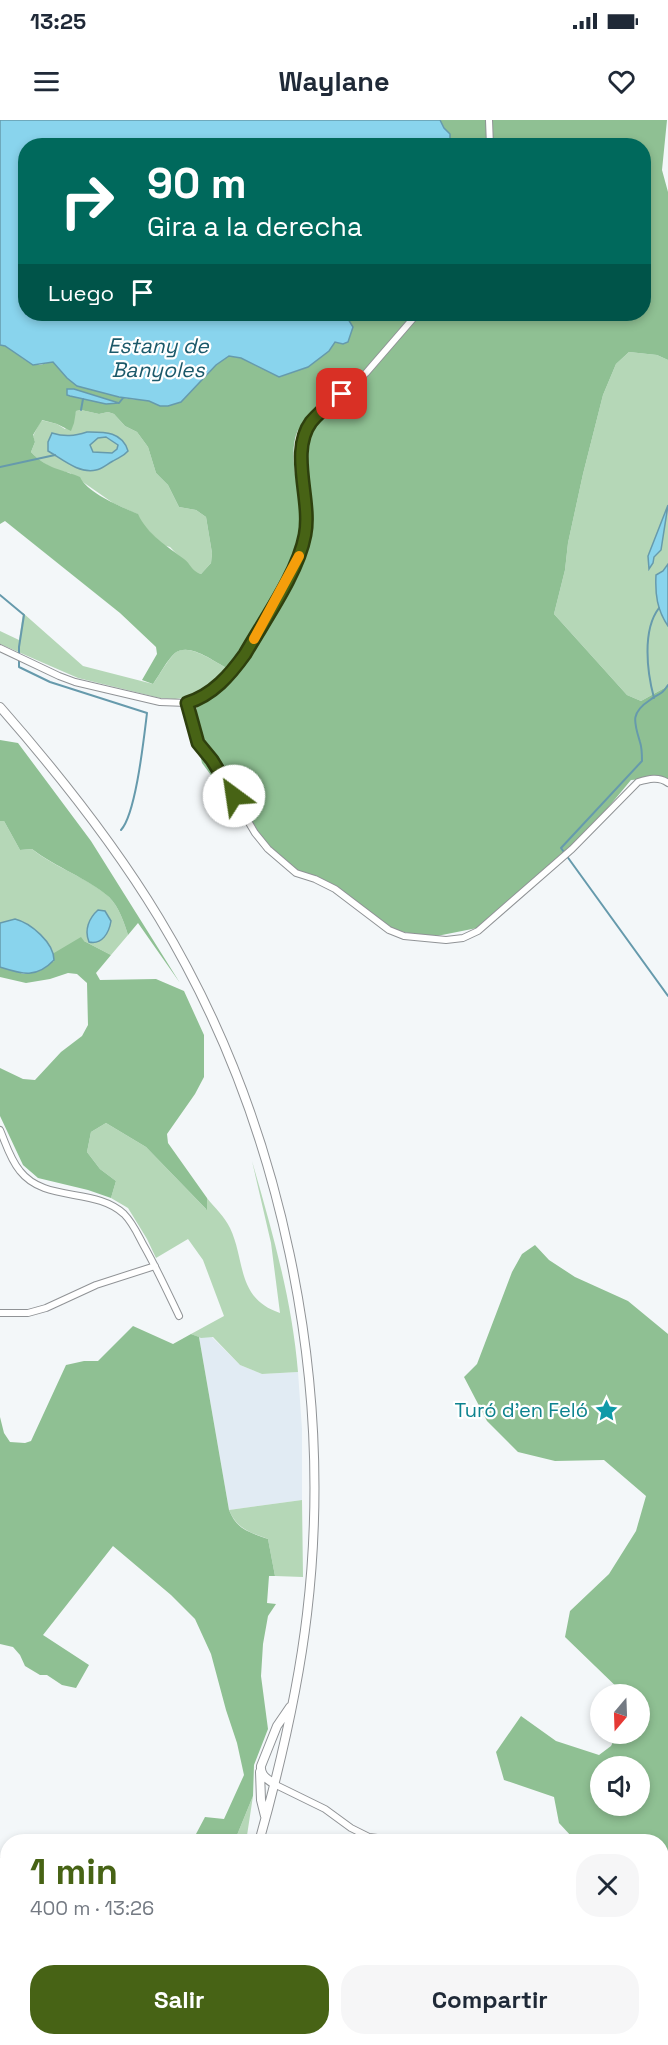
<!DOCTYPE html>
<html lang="es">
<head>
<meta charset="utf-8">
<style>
  :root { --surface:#fff; --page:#f6f6f7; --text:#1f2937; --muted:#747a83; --accent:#476315 }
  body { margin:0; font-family:"Space Grotesk",sans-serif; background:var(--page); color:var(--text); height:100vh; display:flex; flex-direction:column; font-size:22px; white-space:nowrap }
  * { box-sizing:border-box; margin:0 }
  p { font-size:20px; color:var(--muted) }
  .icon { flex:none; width:33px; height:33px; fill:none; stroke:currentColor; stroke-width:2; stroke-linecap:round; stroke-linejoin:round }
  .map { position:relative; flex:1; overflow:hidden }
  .sheet { position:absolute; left:0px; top:1714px; width:669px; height:212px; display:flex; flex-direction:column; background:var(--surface); border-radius:24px 24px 0 0; box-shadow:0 3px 9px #0003 }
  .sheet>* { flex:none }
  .top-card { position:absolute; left:18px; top:18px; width:633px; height:183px; border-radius:24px; box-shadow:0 3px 9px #0003; background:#00695c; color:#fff; overflow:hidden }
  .needle { width:39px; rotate:199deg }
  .fabs { position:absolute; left:590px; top:1564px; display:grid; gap:12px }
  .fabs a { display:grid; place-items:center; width:60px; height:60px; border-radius:50%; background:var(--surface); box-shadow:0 3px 9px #0003; font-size:30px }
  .pin { position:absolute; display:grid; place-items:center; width:51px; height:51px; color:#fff; margin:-26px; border-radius:12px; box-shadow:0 3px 9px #0006 }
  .me { position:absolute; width:66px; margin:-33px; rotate:329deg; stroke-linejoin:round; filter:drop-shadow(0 0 4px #0008) }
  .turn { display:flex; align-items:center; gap:21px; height:126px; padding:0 30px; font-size:27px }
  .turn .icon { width:78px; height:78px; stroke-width:2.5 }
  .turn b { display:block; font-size:42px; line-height:51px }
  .then { display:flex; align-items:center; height:57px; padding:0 30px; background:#0003; gap:12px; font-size:22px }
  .round { display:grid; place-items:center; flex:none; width:63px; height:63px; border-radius:24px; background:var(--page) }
  .overview { display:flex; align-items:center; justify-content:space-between; height:102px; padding:0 30px }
  h1 { font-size:36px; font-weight:600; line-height:45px; color:var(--accent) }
  .primary-button { display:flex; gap:12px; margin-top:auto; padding:12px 30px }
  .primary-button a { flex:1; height:69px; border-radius:24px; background:var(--accent); color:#fff; font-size:24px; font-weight:600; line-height:69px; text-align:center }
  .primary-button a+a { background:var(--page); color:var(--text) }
  .status { display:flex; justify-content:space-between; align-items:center; height:42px; padding:0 30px; background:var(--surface); direction:ltr }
  .status svg { height:16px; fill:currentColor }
  header { display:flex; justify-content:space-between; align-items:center; height:78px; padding:0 30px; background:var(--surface); font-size:27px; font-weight:600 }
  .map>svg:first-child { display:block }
  .built { fill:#e1ebf3 }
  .green { fill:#b5d7b7 }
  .forest { fill:#8fc093; fill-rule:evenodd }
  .water { fill:#89d4ed; stroke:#669aac; stroke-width:1.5; fill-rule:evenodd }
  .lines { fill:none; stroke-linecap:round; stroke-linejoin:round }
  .stream { stroke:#669aac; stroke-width:2 }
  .minor-casing { stroke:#909396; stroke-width:8 }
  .secondary-casing { stroke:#909396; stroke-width:10 }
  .minor { stroke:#fff; stroke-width:6 }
  .secondary { stroke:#fff; stroke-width:8 }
  .route-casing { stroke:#2e400e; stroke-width:15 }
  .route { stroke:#476315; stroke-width:10 }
  .slow { stroke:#f59e0b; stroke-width:10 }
  .labels { text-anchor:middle; stroke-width:4.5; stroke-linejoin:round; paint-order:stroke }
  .culture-label { font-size:20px; fill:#0d838f; stroke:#fff; text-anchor:end }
  .water-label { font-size:21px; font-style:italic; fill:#1b596a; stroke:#fff }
</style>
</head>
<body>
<div class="status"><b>13:25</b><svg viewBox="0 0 49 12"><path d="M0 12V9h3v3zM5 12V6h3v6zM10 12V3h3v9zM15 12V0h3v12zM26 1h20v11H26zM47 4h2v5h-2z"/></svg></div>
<header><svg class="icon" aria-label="menu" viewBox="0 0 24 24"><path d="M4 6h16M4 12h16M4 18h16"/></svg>Waylane<svg class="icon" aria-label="heart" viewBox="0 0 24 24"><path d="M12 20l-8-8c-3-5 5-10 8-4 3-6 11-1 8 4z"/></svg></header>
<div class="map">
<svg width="668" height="1925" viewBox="0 0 668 1925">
  <rect width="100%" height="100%" fill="#f3f7f9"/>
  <!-- built -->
  <path class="built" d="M199 1217H212L240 1245 262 1254 298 1252 302 1309V1380L229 1390Z"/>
  <!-- green -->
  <path class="green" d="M629 232 657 235 668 240V566L641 581 627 575 554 494 565 450 568 423 583 354 603 275 616 244Z
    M81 290 99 294 108 292 114 294 125 306 137 312 148 327 156 353 168 365 179 387 196 390 206 397 212 433 211 443 201 454 194 452 170 427 163 425 142 404 137 394 113 383 70 353 53 349 38 339 31 332 35 322 33 316 41 300 57 304 65 309 73 300 76 291Z
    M23 493 83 546 153 564C160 554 167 541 175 533 188 522 213 541 227 548L216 560 190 577 175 579 160 578 78 558 0 524V511L19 520Z
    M0 701H4L20 730 32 729C55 748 89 758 109 777 119 787 124 802 128 815L111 835 84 821 54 840 0 847Z
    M106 1003 146 1027 206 1089 207 1078C214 1087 225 1097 230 1108 246 1142 236 1178 280 1193L271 1123 252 1041C272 1111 292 1179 298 1252L262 1254 240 1245 213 1217 201 1218 191 1214 224 1196 203 1140 188 1119 156 1138 147 1119 128 1088 111 1078 116 1061 100 1049 87 1032 91 1012Z
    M302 1380 303 1457 275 1456 268 1419C249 1412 237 1409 229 1390Z
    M253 1676 246 1722H213L214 1720H235Z"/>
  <!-- forest -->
  <path class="forest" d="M440 0H667L662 50 668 72V240L657 235 629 232 616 244 603 275 583 354 568 423 565 450 554 494 627 575 641 581 668 566V663L655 658 631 660 596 702 571 727 477 808 437 816 413 814 395 810 355 788 322 764 289 748 260 722 202 643 200 635 205 628C198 614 194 600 197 585 237 563 256 526 276 488 286 470 296 452 304 433 314 396 310 346 298 310 286 336 302 376 300 405 298 441 249 518 227 548 213 541 189 522 175 533 167 540 160 554 153 564L142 560 157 534 156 527 120 493 5 401 0 404V225C14 226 24 245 39 245 42 245 48 242 53 241L67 258 108 274 129 279 181 282 216 245 229 236 241 238 279 257 308 247 334 222 343 224 348 199 355 194H644V26L447 25 450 14 444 8ZM81 290 99 294 108 292 114 294 125 306 137 312 148 327 156 353 168 365 179 387 196 390 206 397 212 433 211 443 201 454C191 451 191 444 184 439 168 427 147 414 138 394 122 387 87 373 80 357 61 349 47 349 31 332L35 322 33 315 42 300 57 304 71 311 74 303 76 291Z
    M0 620 18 623 91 721 180 863 138 803 128 815C124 802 119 787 109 777 89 759 55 747 32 729L20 730 4 701H0Z
    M81 817 84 821 111 835 96 853 100 860 156 859 184 871 204 915V957L195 974 167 1014 168 1023 207 1078V1090L146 1027 106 1003 91 1012 87 1032 100 1049 116 1061 111 1078 88 1070 38 1058 23 1045 0 996V948L23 959 35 960 61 932 82 916 88 905 87 863 77 854 68 853 50 859 26 863 0 857V847L24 854 54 841V833Z
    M535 1125 549 1140 575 1157 628 1181 668 1214V1762L662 1761V1722H589L572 1717 559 1703 554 1677 504 1660 496 1632 521 1596 556 1621 599 1635 611 1626 617 1614H639V1575H625L565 1517 570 1491 609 1454 636 1411 646 1376 604 1340 555 1341 518 1332 487 1301 464 1257 477 1244 512 1152 522 1134ZM600 1647H639V1686H600Z
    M133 1206 173 1224 191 1214 199 1217 229 1390C237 1410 249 1412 268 1419L275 1456H269L267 1483 276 1484 268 1496 263 1524 261 1556 268 1609 254 1645 253 1676 235 1720H214L196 1714 205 1697 224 1699 244 1655 237 1623 226 1590 211 1534 195 1499 171 1475 113 1426 43 1515 89 1545 76 1568 62 1565 47 1555H40L25 1546 20 1535 13 1527 0 1524V1297L4 1313 10 1322 25 1323 31 1321 66 1245 84 1241H98Z
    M0 1746H7V1897L0 1893Z
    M38 1918H153V1925H37Z"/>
  <!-- water -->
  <path class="water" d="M0 0H440L444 8 450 14V20L447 26H26V194H355L348 199 353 207 348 222 343 224 335 222 329 231 308 247 279 257 241 238 229 236 216 245 181 282 168 286H160L149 281 119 277 77 266 67 258 53 242 33 245 5 226 0 225Z
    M67 269H74L119 283 106 284 70 276 67 275Z
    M87 312C103 312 122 311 128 331 123 337 119 337 113 341 107 344 102 349 96 350 79 354 62 339 48 331V322L52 313C65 317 74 316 87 312ZM106 317 118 325 117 329 112 333 93 332 90 325 98 318Z
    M668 385 661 430 654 437 653 443 649 449 648 436Z
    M668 444V506C657 490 655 474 656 455L663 451Z
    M98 790 105 791 111 801C109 813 102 825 89 822 84 810 89 798 98 790Z
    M15 799C31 803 54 823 54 840 36 859 22 854 0 847V803Z"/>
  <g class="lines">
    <!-- stream -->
    <path class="stream" d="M119 283 123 278
      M81 290 83 279
      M0 347 55 335
      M0 475 24 495 19 527V547L50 562 147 593C144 617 136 694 121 710
      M668 565C661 576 659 573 650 580 630 593 634 602 640 622 642 628 642 635 642 641L561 728 668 876
      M654 578C647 552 642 510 659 488"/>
    <defs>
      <path id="minor" d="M489 0 490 26
        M0 528 59 556 75 562 160 582 187 583 201 577 216 567 225 559 245 534 297 443 305 415 306 400 307 383 302 326 310 304 319 293 366 253 417 194
        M187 583 198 623 212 640 255 713 268 729 296 753 315 759 335 769 389 810 404 816 446 820 463 818 478 811 572 729 638 662C648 659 659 656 668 663
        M0 1010C6 1024 10 1039 20 1051 45 1083 95 1067 124 1094 133 1103 138 1115 144 1126 157 1149 168 1173 179 1196
        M0 1193H28L46 1188 96 1165 155 1146
        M274 1664 325 1689 351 1708 369 1717 411 1722
        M0 1741 8 1740
        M662 1768H668"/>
      <path id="secondary" d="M0 587C58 653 113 722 159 798 282 1001 335 1259 307 1494 298 1571 280 1647 259 1722
        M260 1652 261 1680 265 1696
        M274 1664C268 1659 260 1656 261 1646L277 1606 290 1587
        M205 1925 207 1918"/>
    </defs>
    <!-- minor casing -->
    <use href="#minor" class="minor-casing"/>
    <!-- secondary casing -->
    <use href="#secondary" class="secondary-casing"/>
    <!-- minor -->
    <use href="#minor" class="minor"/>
    <!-- secondary -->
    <use href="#secondary" class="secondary"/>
  </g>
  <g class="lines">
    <defs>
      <path id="route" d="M234 676 212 640 198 623 187 583C213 575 230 555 245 534 265 499 298 453 305 415 312 380 289 332 311 302 320 291 331 283 342 274"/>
    </defs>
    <!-- route casing -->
    <use href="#route" class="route-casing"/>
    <!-- route -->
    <use href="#route" class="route"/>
    <!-- slow -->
    <path class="slow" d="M254 519 299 436"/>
  </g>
  <!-- icons -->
  <defs>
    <symbol id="sight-bare" viewBox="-9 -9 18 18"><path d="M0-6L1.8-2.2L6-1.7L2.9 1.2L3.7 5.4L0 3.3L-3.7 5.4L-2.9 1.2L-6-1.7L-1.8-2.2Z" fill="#0f9aa8" stroke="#fff" stroke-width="2.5" paint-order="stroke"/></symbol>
  </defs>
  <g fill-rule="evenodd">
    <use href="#sight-bare" x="590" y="1274" width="33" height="33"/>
  </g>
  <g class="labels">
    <!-- culture labels -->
    <g class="culture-label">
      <text x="588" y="1297">Turó d'en Feló</text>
    </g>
    <!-- water labels -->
    <g class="water-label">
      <text x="158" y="233">Estany de<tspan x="158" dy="24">Banyoles</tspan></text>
    </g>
  </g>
</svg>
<div class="fabs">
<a><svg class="needle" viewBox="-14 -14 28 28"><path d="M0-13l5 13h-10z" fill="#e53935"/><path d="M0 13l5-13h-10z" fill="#747a83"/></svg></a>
<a><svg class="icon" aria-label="sound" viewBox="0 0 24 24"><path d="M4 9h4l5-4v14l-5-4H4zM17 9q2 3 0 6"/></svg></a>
</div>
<div class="pin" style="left:342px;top:274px;background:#d93025"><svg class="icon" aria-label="arrive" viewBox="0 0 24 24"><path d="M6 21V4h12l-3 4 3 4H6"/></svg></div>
<svg class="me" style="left:234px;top:676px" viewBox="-20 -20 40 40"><circle r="19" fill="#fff"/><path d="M0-13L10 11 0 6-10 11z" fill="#476315"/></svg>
<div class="top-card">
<div class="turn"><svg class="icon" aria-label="right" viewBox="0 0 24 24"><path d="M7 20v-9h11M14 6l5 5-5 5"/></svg><div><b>90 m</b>Gira a la derecha</div></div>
<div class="then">Luego<svg class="icon" aria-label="arrive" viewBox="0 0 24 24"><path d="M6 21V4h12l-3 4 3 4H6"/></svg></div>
</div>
<section class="sheet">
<div class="overview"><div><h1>1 min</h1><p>400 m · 13:26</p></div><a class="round"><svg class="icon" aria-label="close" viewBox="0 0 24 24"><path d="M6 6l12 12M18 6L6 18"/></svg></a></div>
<div class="primary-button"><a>Salir</a><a>Compartir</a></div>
</section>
</div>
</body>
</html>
